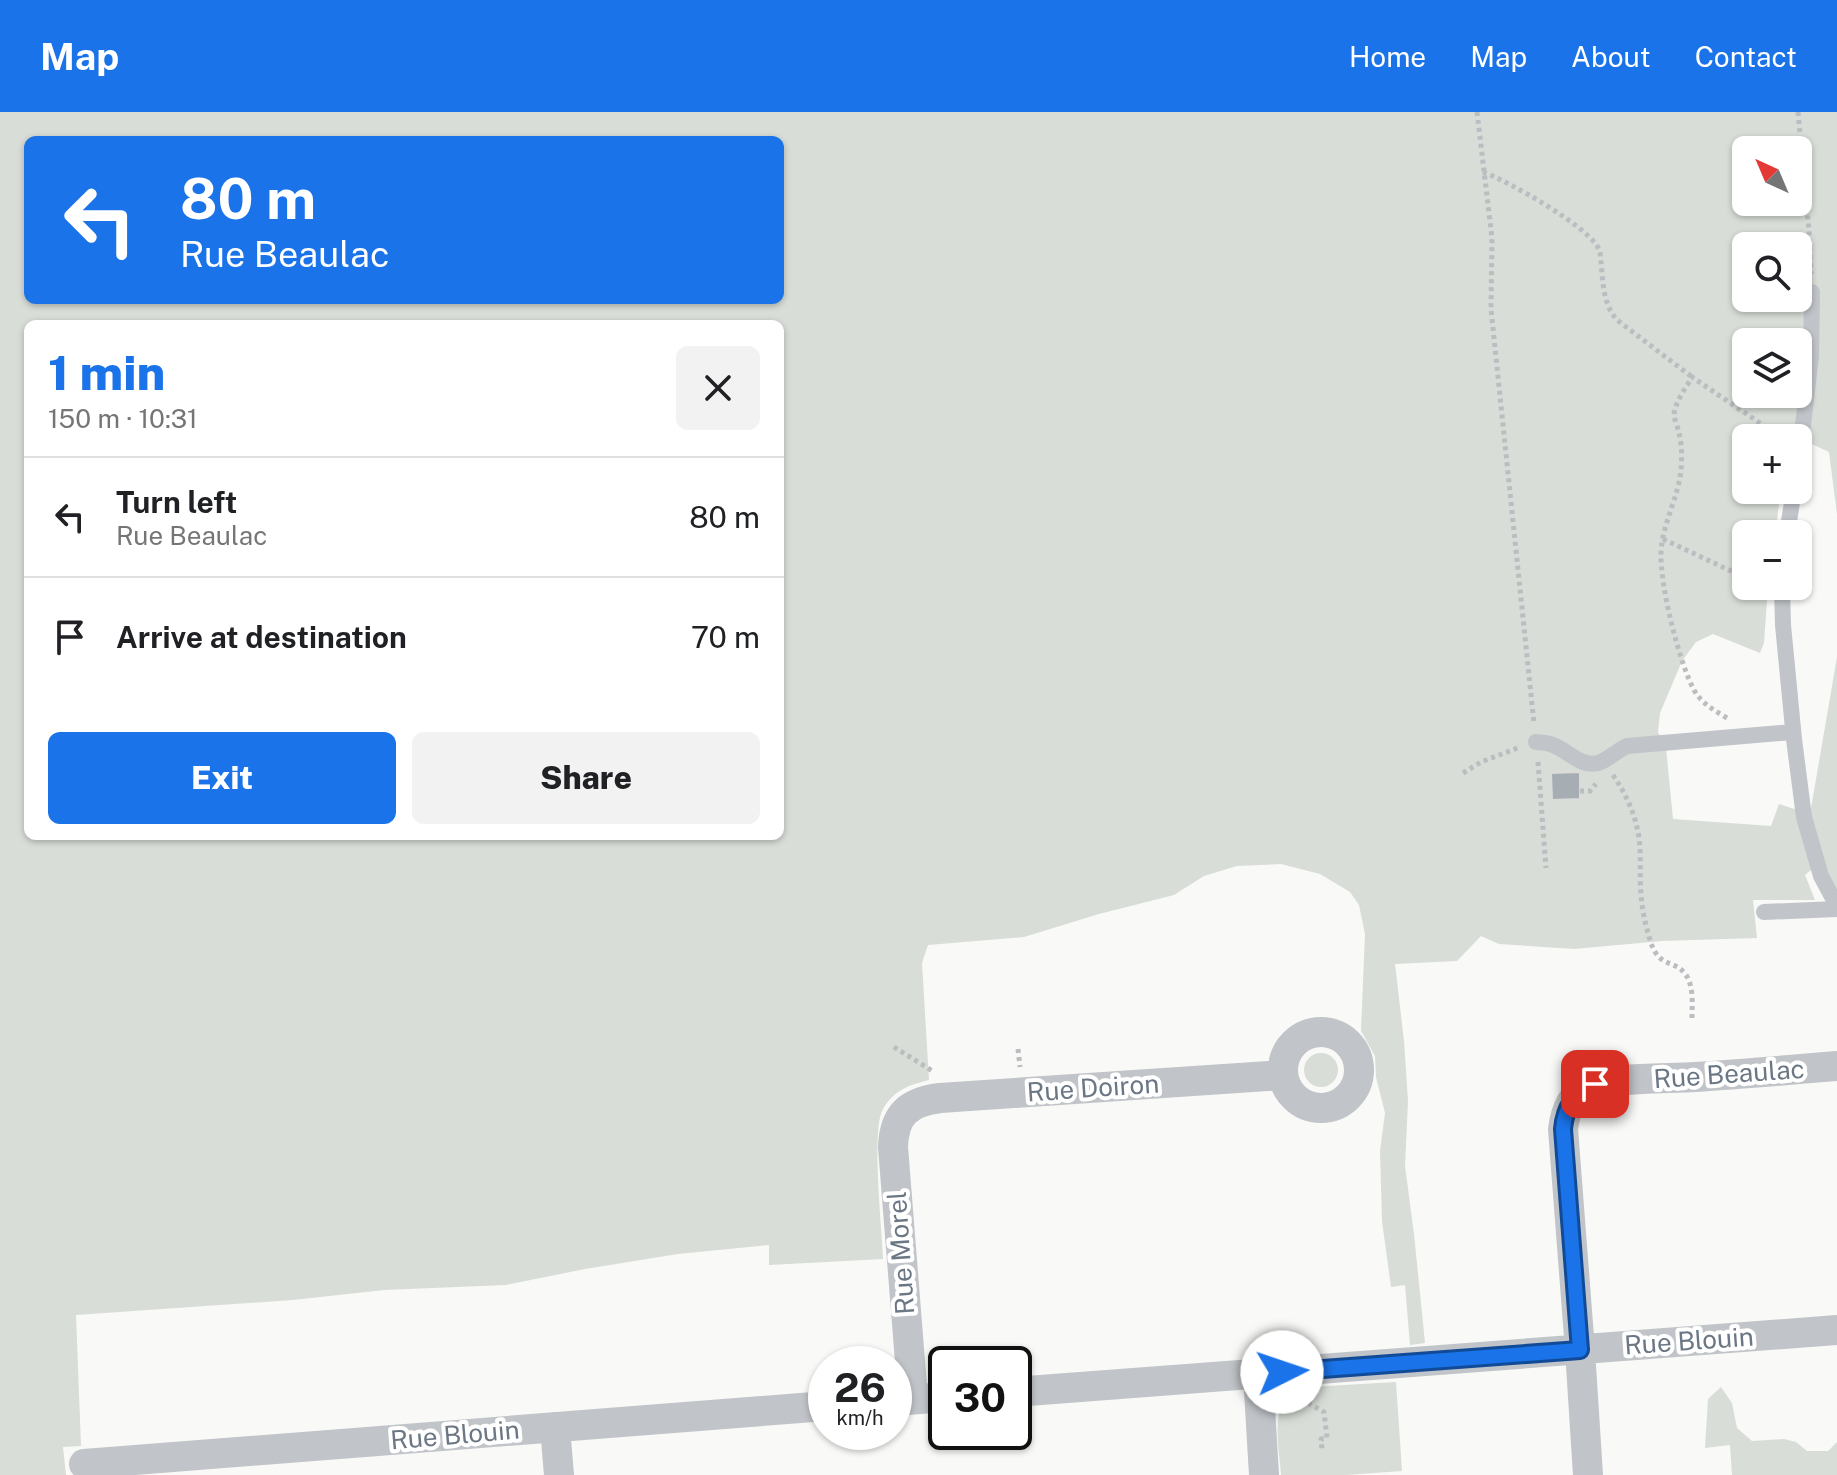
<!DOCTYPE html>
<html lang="en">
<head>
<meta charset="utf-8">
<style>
  :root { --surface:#fff; --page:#f2f2f2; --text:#202124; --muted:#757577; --line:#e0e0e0; --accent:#1a73e8 }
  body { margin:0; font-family:"Public Sans",sans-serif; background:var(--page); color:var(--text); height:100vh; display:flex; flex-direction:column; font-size:30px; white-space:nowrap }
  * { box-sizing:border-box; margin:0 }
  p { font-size:26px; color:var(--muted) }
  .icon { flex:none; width:44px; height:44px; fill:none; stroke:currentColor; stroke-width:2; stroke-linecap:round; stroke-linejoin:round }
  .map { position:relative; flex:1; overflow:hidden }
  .panel { position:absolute; left:24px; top:208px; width:760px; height:520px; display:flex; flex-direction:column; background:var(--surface); border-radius:12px; box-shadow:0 2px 6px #0004 }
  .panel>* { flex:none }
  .hud { position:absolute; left:24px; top:24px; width:760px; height:168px; border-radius:12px; box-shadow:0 2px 6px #0004; background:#1a73e8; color:#fff; overflow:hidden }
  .needle { width:52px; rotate:316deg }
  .controls { position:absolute; left:1732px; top:24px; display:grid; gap:16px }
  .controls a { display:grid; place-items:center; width:80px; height:80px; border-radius:12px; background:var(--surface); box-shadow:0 2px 6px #0004; font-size:40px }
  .speed { position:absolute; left:808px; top:1234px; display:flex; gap:16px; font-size:40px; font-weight:700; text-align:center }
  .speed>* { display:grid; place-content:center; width:104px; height:104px; border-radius:50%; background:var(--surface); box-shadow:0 2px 6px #0004; line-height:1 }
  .speed small { font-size:20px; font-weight:400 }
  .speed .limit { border:4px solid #111; border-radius:12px; background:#fff; color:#111 }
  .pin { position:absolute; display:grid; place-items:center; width:68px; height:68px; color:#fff; margin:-34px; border-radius:16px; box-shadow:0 4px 12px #0006 }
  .me { position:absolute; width:88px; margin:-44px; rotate:86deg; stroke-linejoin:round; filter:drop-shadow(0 0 6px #0008) }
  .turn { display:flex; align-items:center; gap:28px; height:168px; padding:0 24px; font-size:36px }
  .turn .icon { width:104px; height:104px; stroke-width:2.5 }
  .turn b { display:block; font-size:56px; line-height:68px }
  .round { display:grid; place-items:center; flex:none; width:84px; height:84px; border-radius:12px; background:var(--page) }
  .head { display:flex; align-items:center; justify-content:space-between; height:136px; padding:0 24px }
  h1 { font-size:48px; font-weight:800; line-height:60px; color:var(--accent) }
  .cta { display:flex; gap:16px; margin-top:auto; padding:16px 24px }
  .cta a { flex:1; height:92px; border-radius:12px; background:var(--accent); color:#fff; font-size:32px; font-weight:800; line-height:92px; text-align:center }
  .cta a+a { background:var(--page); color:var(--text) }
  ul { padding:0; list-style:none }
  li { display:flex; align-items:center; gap:24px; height:120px; padding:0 24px; border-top:2px solid var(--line) }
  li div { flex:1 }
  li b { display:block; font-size:30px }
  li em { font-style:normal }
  header { display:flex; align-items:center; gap:48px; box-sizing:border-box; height:112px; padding:0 40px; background:var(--accent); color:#fff }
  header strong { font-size:38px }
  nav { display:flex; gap:44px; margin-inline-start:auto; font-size:28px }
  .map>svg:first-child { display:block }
  .green { fill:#d8ddd7; fill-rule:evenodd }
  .building { fill:#a6adb3; stroke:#dbdbd9; stroke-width:2 }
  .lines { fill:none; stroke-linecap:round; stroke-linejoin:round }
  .path { stroke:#bbbdc0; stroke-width:5; stroke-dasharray:4 4; stroke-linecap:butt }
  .lane { stroke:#c1c4c8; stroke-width:16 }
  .street { stroke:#c1c4c8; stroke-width:30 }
  .route-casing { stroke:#114b97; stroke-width:20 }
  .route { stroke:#1a73e8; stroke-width:14 }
  .labels { text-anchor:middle; stroke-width:8; stroke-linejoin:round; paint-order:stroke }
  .street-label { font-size:26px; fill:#6b7785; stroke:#fff }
</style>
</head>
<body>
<header>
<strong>Map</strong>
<nav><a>Home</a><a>Map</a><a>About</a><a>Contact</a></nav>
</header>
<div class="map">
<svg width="1837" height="1363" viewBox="0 0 1837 1363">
  <rect width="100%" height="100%" fill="#f9f9f7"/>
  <!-- green -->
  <path class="green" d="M0 0H1837V402L1829 340 1792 323 1790 326H1746V378H1781L1775 422H1746V474H1768L1764 531 1760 541 1713 522 1696 530 1682 549 1660 601 1658 620 1666 636 1673 707 1771 714 1779 692 1810 702 1837 545V778L1822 749 1805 763 1815 788H1753L1757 826 1662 829 1574 837 1499 832 1481 824 1457 849 1395 852 1404 929 1408 989 1405 1054 1414 1122 1425 1231 1410 1233 1405 1173 1391 1175 1382 1109 1380 1039 1385 1001 1376 965 1375 944 1361 919 1365 822 1359 793 1350 780 1320 762 1281 752 1237 754 1204 764 1174 783 1099 802 1024 825 928 833 922 851 929 968C909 973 894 978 883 997 871 1017 882 1118 883 1147L769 1153V1133L678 1142 585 1157 506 1173 384 1178 293 1188 76 1203 81 1334 63 1335 66 1363H0ZM28 28H780V188H28ZM1746 38H1798V90H1746ZM1746 134H1798V186H1746ZM28 212H780V724H28ZM1746 230H1798V282H1746Z
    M1304 958a17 17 0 1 1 34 0a17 17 0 1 1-34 0Z
    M1396 1270 1402 1359 1346 1363H1281C1280 1343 1271 1301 1287 1286 1293 1280 1302 1278 1310 1275Z
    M1721 1275 1732 1291 1737 1316 1752 1329 1784 1327 1796 1330 1807 1339H1828L1837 1330V1363H1732L1730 1333 1705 1336 1708 1287Z"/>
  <!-- building -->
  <path class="building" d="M1580 660V687L1552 688 1551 661Z"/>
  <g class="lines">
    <!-- path -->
    <path class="path" d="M1477 0 1492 126 1491 197 1534 612
      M1798 0 1809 118 1811 162
      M1483 60C1506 68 1592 116 1599 138 1601 142 1600 146 1601 150 1603 171 1603 192 1617 208L1692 265
      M1663 427 1746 466
      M1727 606C1714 598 1702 592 1694 578 1679 550 1660 474 1661 441 1662 412 1678 387 1681 358 1682 347 1682 332 1679 321 1678 316 1675 309 1674 304 1674 291 1686 276 1692 265L1782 326
      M1538 650 1546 756
      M1463 661 1481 650 1520 635
      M1613 663C1625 681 1634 699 1638 720 1642 740 1639 762 1641 782 1642 799 1646 815 1651 831 1660 857 1675 847 1686 863 1694 875 1692 893 1692 906
      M1580 679H1590L1596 672
      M894 935 934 960
      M1018 937 1020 955
      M1307 1283 1308 1291 1324 1300 1327 1326 1321 1327 1322 1339"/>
    <!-- lane -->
    <path class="lane" d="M1798 357 1811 244 1812 180
      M1787 422 1794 378
      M1782 474 1783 513 1794 627 1804 705 1821 764 1837 794
      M1536 630C1537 630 1549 631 1550 632 1566 636 1580 656 1598 651 1606 649 1618 638 1627 634L1793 620
      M1764 800 1837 797"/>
    <!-- street -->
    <path class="street" d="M1283 958a38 38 0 1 1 76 0a38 38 0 1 1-76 0Z
      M1258 1262 1264 1363
      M1014 1280 1837 1218
      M913 1287 893 1035C894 1003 908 990 940 986L1283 963
      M894 1289 946 1285
      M555 1315 559 1363
      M84 1352 826 1294
      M1588 1363 1580 1238 1563 1017C1565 1001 1570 985 1585 976 1603 965 1671 967 1695 965 1743 962 1790 958 1837 954"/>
  </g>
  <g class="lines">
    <defs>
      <path id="route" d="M1282 1260 1580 1238 1563 1017C1565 995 1574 981 1595 972"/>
    </defs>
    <!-- route casing -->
    <use href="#route" class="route-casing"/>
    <!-- route -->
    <use href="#route" class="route"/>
  </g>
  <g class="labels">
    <!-- street labels -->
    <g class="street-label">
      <text transform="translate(1729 962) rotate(-4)" y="9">Rue Beaulac</text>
      <text transform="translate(1093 976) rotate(-4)" y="9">Rue Doiron</text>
      <text transform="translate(901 1141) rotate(-94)" y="9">Rue Morel</text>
      <text transform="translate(1689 1229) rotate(-4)" y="9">Rue Blouin</text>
      <text transform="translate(455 1323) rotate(-5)" y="9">Rue Blouin</text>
    </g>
  </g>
</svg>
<div class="controls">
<a><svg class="needle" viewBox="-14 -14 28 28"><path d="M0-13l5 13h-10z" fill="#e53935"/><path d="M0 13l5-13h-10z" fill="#757577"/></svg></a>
<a><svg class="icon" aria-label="search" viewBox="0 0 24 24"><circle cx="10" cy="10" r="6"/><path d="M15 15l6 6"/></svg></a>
<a><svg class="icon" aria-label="layers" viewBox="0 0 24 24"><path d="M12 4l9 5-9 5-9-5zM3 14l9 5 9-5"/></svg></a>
<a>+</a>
<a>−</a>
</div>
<div class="speed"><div>26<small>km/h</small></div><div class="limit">30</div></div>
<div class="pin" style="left:1595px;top:972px;background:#d93025"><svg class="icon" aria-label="arrive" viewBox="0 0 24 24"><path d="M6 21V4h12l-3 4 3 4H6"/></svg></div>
<svg class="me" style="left:1282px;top:1260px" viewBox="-20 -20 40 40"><circle r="19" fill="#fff"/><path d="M0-13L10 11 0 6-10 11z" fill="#1a73e8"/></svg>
<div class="hud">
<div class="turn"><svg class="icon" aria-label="left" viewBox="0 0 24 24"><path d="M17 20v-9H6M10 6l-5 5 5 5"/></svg><div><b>80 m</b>Rue Beaulac</div></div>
</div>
<section class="panel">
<div class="head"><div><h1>1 min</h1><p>150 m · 10:31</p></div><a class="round"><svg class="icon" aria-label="close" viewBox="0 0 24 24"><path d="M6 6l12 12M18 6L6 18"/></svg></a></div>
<ul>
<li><svg class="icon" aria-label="left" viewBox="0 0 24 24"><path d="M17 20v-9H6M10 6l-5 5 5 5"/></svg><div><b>Turn left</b><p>Rue Beaulac</p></div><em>80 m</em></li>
<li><svg class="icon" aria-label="arrive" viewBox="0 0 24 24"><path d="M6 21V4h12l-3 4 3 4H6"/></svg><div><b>Arrive at destination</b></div><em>70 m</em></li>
</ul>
<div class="cta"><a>Exit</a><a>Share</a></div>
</section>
</div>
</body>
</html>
